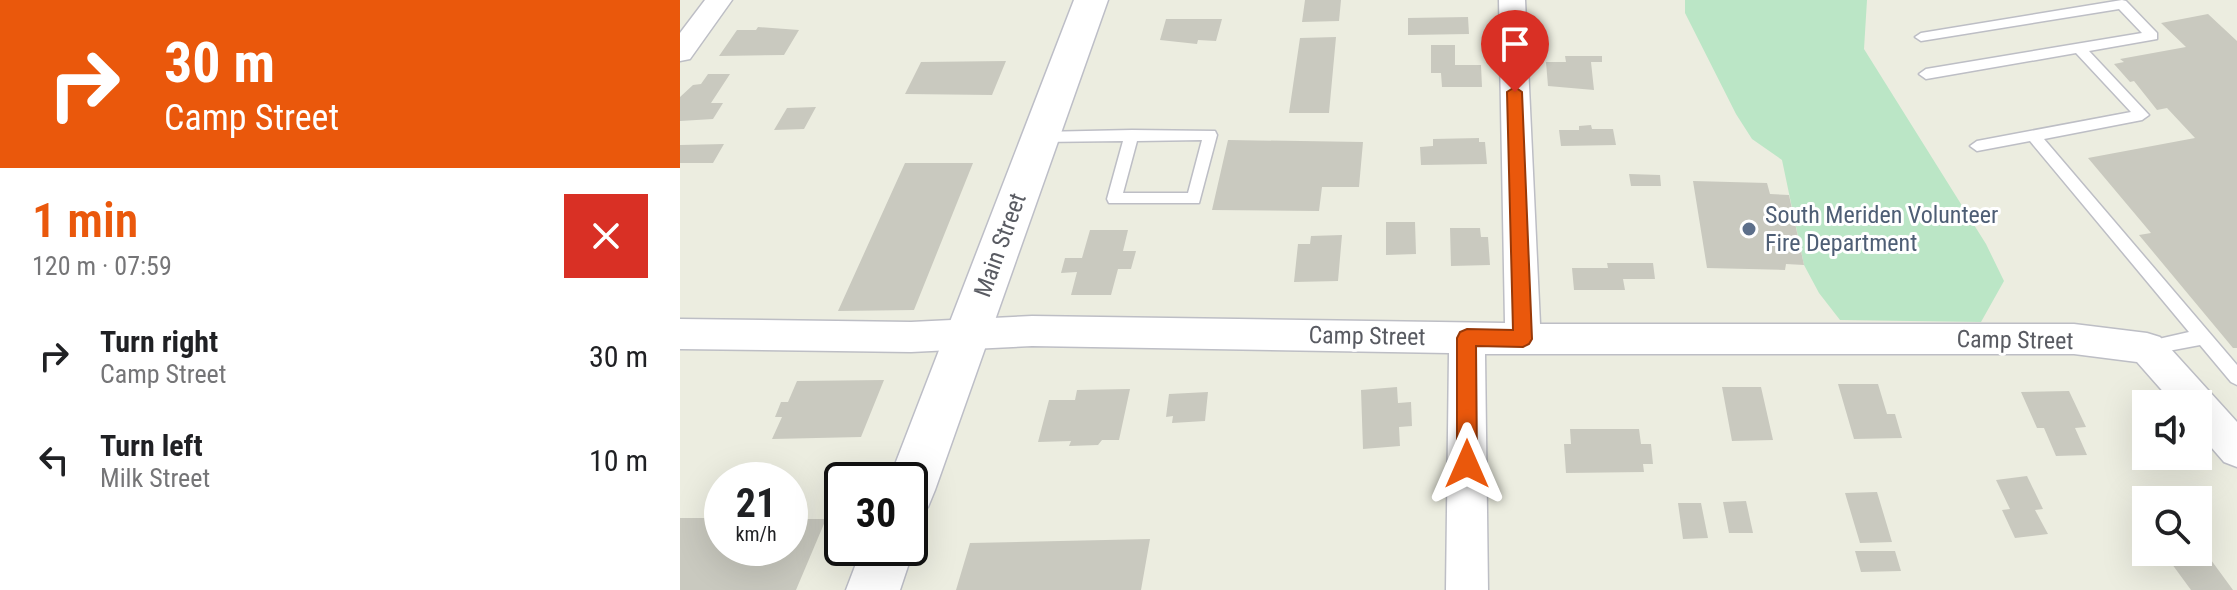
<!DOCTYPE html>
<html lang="en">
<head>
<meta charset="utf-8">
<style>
  :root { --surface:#fff; --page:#f2f2f2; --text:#202124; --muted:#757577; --accent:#ea580c }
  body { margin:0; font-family:"Roboto Condensed",sans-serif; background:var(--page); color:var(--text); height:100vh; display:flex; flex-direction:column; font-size:30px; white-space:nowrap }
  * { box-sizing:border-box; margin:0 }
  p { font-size:26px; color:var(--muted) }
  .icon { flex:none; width:44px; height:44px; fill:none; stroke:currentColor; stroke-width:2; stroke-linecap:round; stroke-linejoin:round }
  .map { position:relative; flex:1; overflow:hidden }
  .details { display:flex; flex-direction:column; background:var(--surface); width:680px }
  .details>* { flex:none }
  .banner { background:#ea580c; color:#fff; overflow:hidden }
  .tools { position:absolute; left:1452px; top:390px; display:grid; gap:16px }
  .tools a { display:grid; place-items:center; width:80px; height:80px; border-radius:0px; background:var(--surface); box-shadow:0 8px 32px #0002; font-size:40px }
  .speed { position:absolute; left:24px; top:462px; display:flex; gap:16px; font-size:40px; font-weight:700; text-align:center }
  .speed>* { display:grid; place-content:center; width:104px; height:104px; border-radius:50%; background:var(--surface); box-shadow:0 8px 32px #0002; line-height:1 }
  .speed small { font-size:20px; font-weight:400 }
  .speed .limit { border:4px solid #111; border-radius:12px; background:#fff; color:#111 }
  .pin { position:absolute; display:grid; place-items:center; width:68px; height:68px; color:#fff; margin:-82px -34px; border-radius:50% 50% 50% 0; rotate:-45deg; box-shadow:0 0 8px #0007 }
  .pin .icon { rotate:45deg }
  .me { position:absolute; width:88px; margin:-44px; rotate:0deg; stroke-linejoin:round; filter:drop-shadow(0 0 6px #0008) }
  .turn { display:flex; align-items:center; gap:28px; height:168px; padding:0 32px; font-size:36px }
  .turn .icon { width:104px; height:104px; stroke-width:2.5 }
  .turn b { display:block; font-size:56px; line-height:68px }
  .round { display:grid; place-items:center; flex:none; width:84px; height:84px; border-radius:0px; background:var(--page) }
  .head { display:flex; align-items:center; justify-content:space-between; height:136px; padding:0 32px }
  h1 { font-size:48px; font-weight:600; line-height:60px; color:var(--accent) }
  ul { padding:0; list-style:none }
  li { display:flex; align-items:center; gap:24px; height:104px; padding:0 32px }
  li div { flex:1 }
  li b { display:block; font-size:30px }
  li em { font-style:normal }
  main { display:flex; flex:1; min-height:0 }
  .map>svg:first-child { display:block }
  .green { fill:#bbe6c6 }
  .building { fill:#c9c9bf }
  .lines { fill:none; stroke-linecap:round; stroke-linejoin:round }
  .lane-casing { stroke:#bdbec5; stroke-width:3 }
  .street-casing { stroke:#bdbec5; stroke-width:3 }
  .secondary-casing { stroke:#bdbec7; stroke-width:3 }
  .lane { fill:#fff; fill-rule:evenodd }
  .street { fill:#fff; fill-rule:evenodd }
  .secondary { fill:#fff; fill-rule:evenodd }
  .route { fill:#ea580c; stroke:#983908; stroke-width:2 }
  .service-dot { fill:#5c6f8a; stroke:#fff; stroke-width:3 }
  .labels { text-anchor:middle; stroke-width:6; stroke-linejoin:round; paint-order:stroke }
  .service-label { font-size:24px; fill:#4e5e75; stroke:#fff; text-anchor:start }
  .street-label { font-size:24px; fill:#595b62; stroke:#fff }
</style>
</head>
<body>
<main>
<section class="details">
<div class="banner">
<div class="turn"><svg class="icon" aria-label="right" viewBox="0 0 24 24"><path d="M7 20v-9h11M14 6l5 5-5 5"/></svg><div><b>30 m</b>Camp Street</div></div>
</div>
<div class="head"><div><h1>1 min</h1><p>120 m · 07:59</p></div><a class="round" style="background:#d93025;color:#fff"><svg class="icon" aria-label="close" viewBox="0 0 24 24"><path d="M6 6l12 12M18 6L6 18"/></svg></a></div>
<ul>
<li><svg class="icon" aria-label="right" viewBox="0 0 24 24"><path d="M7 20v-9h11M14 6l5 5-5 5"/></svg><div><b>Turn right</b><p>Camp Street</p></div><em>30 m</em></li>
<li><svg class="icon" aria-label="left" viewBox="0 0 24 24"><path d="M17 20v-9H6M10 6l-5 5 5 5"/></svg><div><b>Turn left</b><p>Milk Street</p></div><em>10 m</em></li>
</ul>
</section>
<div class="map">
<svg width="1557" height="590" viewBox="0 0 1557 590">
  <rect width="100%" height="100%" fill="#ecede0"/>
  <!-- green -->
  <path class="green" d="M1005 0H1187L1184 49 1306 244 1324 281 1301 322 1160 320 1139 293 1124 265 1102 160 1072 139 1056 114 1005 13Z"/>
  <!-- building -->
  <path class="building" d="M625 0H661L659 21 622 22Z
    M1528 14 1557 41V348H1553L1459 235 1471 233 1408 158 1515 138 1487 108 1477 110 1454 81 1450 82 1434 64 1444 62 1440 59 1506 47 1481 23Z
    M788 17 789 34 728 35V18Z
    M486 19H542L536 41 518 40 517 44 480 40Z
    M78 27 119 30 104 55 39 56 57 30H76Z
    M656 37 649 113H609L620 38Z
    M751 45H775V65H801L802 87H762L761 73H751Z
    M885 56H922V62H911L914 90 868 86 866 62H886Z
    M326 61 312 95 225 94 241 62Z
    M28 74H50L31 103H43L33 119 0 121V97L13 85 21 84Z
    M136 107 124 129 94 130 107 108Z
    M911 125 912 129H933L936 145 881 146 879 130H899V126Z
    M799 138V142H805L807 164 741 165 740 147 753 146V139Z
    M548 140 683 142 679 187H642L639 211 532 210Z
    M44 144 33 163H0V145Z
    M225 163H293L234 310 158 311Z
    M949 174 980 175 981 186H951Z
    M1013 181 1087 183 1090 194 1109 195 1124 265 1106 264 1105 270 1027 268Z
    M706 222H735L736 254 706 255Z
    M770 228H800L801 237H808L810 265 771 266Z
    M410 230H448L443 251H456L451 269H438L431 295H391L397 272 381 273 385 258H402Z
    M662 235 658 281 614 282 618 244H630L631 236Z
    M927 263H973L975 279H943L945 290H894L892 268H928Z
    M204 380 181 437 92 439 102 417H95L101 402H108L117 381Z
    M1158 384H1198L1207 414H1215L1222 438 1174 439Z
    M717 387 718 403 731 402 732 426 719 427 720 446 683 449 681 390Z
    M1042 387H1081L1093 440 1052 441Z
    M450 389 439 440H422L418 445 389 446 391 441 358 442 369 400H395L397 390Z
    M1389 391 1406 427 1395 428 1407 455 1376 456 1364 428H1357L1341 392Z
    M528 392 525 421 492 423 493 416 486 417 489 394Z
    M890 429H959L961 444H971L973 464H963L964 472 886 473 884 444H891Z
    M1347 476 1363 509 1355 510 1368 534 1335 538 1322 510 1330 509 1316 480Z
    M1197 492 1212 542 1180 543 1165 493Z
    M1066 501 1073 533H1049L1043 502Z
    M998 503H1021L1028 538 1003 539Z
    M0 518H42V548H110V519H146L116 590H0Z
    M470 539 461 590H276L290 543Z
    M1523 549 1553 590H1511L1489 560Z
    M1175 551H1215L1221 571 1181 572Z"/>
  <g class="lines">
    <defs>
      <path id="lane" d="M1442 0 1446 1 1477 33V39L1409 51 1469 115 1462 120 1364 139 1557 365V385L1551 382 1520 345 1467 355 1461 353 1459 348 1461 343 1509 332 1350 141 1297 151 1290 146 1297 141 1451 112 1396 53 1246 79 1239 74 1246 69 1462 33 1439 9 1241 41 1235 37 1241 33Z
        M452 130 535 131 537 135 519 203H429L427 199 443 141 360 142 353 137 360 132ZM522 140 508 193H443L457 141Z"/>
      <path id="street" d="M25 0H52L10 59 0 61V33Z
        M819 0H845L860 324H1394L1467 333 1480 337 1557 422V467L1544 462 1518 432V404H1494L1457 362 1394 354H805L808 590H766L769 353 352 346 231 352 0 349V319L231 322 352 316 825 323Z"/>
      <path id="secondary" d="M394 0H428L255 490 248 507 230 514V480H209Z
        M230 538 234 548 220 590H166L182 548H230Z"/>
    </defs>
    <!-- lane casing -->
    <use href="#lane" class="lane-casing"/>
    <!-- street casing -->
    <use href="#street" class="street-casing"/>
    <!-- secondary casing -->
    <use href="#secondary" class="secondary-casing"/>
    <!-- lane -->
    <use href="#lane" class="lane"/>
    <!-- street -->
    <use href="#street" class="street"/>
    <!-- secondary -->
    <use href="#secondary" class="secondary"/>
  </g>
  <!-- route -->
  <path class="route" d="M835 87 842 92 852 339 849 344 843 347 796 346 797 464 794 471 787 474 780 471 777 464V338L780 332 787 329 833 330 827 92Z"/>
  <!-- markers -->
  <circle class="service-dot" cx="1069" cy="229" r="8"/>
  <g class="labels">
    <!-- service labels -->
    <g class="service-label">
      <text x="1085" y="223">South Meriden Volunteer<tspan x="1085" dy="28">Fire Department</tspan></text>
    </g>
    <!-- street labels -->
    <g class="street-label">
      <text transform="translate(320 245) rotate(-70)" y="8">Main Street</text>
      <text transform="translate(687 336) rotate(1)" y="8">Camp Street</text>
      <text transform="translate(1335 340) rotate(1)" y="8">Camp Street</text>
    </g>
  </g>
</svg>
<div class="tools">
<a><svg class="icon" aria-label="sound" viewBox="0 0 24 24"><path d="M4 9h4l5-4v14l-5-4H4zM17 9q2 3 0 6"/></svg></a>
<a><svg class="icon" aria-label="search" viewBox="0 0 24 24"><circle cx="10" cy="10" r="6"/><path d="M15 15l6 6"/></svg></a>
</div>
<div class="speed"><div>21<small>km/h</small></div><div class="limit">30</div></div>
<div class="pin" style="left:835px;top:92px;background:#d93025"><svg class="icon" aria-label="arrive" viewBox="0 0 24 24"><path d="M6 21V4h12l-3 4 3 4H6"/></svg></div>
<svg class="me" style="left:787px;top:464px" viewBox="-20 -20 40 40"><path d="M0-17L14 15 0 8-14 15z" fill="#ea580c" stroke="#fff" stroke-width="4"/></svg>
</div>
</main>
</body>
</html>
